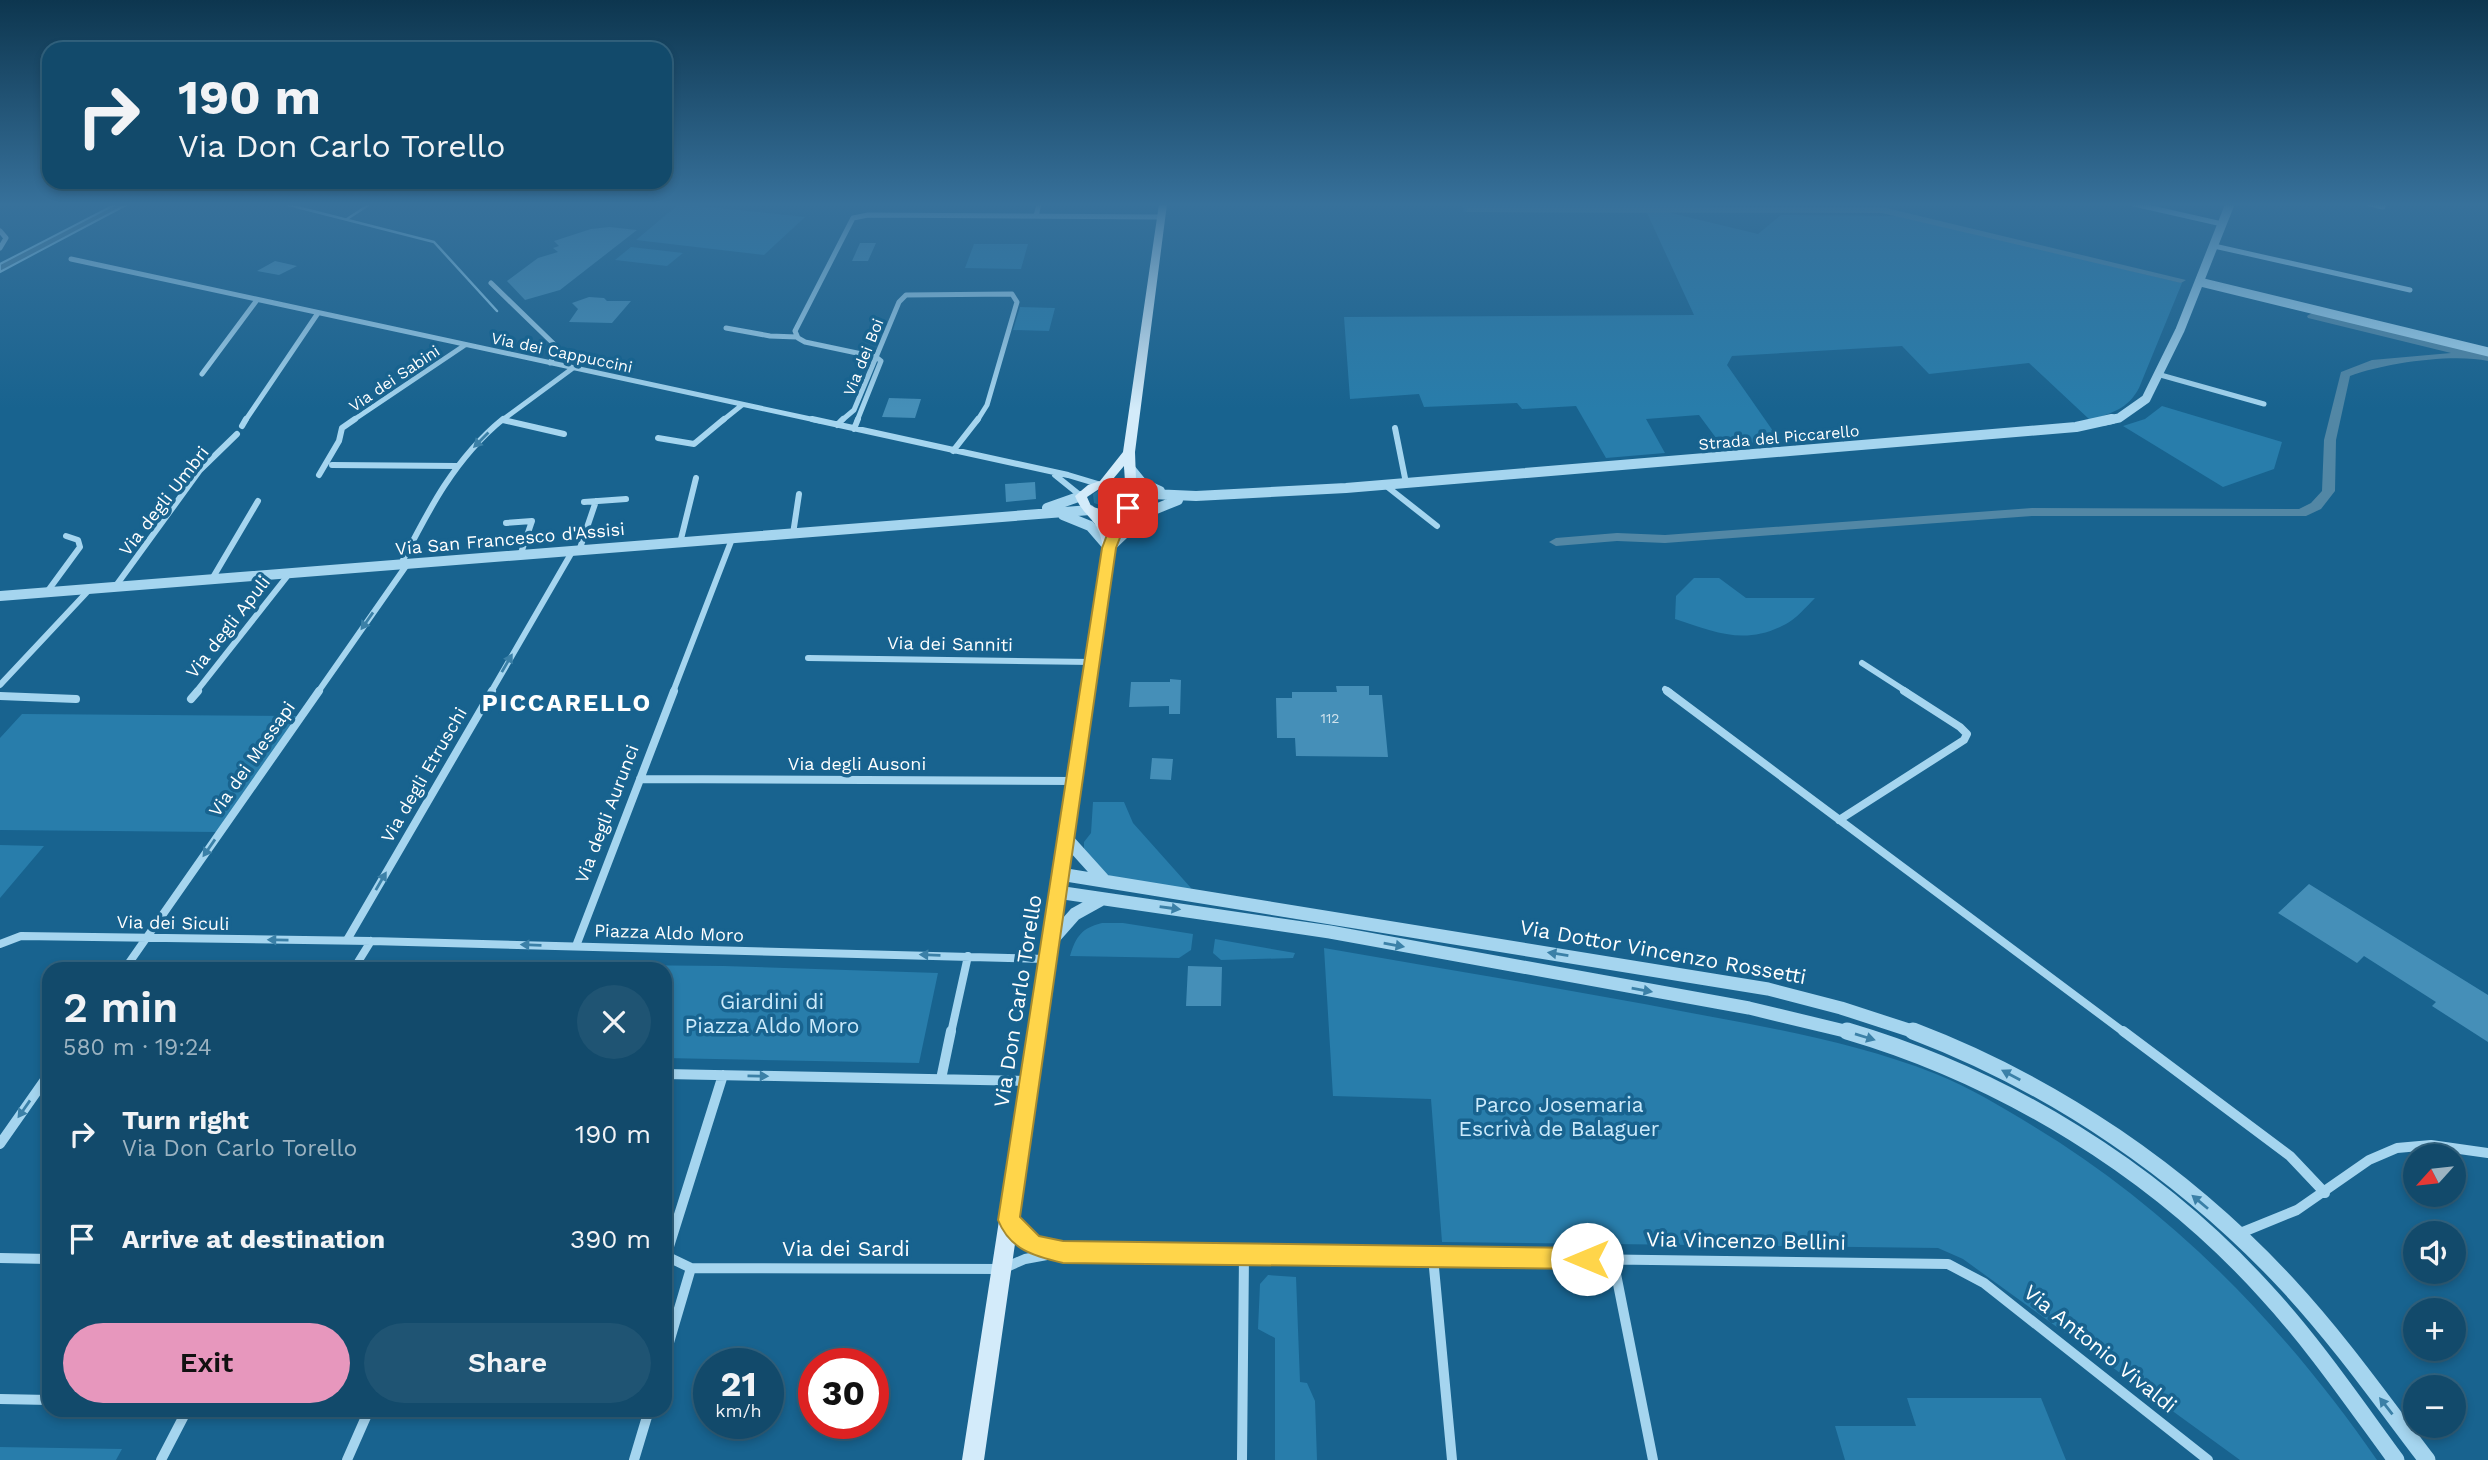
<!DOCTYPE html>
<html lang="en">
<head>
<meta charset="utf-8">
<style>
  :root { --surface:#124a6b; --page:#1f5473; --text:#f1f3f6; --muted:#9cb3c1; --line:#31627e; --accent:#e797bd }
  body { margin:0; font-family:"Work Sans",sans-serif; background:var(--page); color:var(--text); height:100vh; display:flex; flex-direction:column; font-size:26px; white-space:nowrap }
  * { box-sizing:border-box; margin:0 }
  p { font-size:23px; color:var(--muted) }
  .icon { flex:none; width:38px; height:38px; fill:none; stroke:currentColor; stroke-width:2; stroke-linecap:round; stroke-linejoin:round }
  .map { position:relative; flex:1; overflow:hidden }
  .details { position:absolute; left:42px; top:962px; width:630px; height:455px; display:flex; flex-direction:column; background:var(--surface); border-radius:21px; box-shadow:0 4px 10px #0003,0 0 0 2px var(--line) }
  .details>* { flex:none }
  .guide { position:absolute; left:42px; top:42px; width:630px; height:147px; border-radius:21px; box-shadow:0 4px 10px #0003,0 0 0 2px var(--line); background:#124a6b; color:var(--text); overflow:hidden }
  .needle { width:46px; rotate:243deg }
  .fabs { position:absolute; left:2403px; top:1144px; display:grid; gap:14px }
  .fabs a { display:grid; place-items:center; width:63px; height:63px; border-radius:50%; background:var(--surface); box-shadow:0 4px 10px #0003,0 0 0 2px var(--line); font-size:35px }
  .speed { position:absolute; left:693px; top:1348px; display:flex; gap:14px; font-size:35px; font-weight:700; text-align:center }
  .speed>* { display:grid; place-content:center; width:91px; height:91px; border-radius:50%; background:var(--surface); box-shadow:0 4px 10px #0003,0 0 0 2px var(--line); line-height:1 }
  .speed small { font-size:18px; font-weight:400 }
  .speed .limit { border:10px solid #d22; background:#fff; color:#111 }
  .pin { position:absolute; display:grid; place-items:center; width:60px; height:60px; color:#fff; margin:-30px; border-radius:14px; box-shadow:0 4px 10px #0006 }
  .me { position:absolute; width:77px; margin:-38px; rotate:270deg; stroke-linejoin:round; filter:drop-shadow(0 0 5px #0008) }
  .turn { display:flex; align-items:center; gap:24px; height:147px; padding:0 21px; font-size:32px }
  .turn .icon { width:91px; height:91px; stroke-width:2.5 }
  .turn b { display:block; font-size:49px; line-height:60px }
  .round { display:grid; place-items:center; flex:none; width:74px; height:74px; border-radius:37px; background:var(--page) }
  .overview { display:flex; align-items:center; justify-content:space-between; height:119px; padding:0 21px }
  h1 { font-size:42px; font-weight:600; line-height:52px }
  .primary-button { display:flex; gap:14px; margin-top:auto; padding:14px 21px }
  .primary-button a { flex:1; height:80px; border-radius:42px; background:var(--accent); color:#111; font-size:28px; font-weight:600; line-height:80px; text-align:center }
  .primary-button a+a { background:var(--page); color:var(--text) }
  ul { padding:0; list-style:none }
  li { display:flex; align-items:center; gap:21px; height:105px; padding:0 21px }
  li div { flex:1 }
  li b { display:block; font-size:26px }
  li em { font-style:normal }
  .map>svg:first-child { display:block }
  .green { fill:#287dab }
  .water { fill:#5287a5; stroke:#98d3f1; stroke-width:2 }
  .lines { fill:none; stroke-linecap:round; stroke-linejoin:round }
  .stream { stroke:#98d3f1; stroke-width:2.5 }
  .canal { fill:#5287a5; fill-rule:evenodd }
  .building { fill:#458fb8 }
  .minor-far3 { stroke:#a5d5ef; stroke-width:5 }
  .minor-far2 { stroke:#a5d5ef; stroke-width:6 }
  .minor-far1 { stroke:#a5d5ef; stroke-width:8 }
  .minor { stroke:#a5d5ef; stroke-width:10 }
  .tertiary-far3 { stroke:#a5d5ef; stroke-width:9 }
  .tertiary-far2 { stroke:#a5d5ef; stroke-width:10 }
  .tertiary-far1 { stroke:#a5d5ef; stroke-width:13 }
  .tertiary { stroke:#a5d5ef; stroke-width:17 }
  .secondary { fill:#d3ebfa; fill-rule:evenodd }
  .oneway { fill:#3b80a7 }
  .route { fill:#ffd54a; stroke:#a68a30; stroke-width:2 }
  .labels { text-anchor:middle; stroke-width:7; stroke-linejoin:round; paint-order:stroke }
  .number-label { font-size:14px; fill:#d0e3ed }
  .far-street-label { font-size:16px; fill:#fff; stroke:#18638f }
  .street-label { font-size:18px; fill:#fff; stroke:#18638f }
  .near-street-label { font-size:21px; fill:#fff; stroke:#18638f }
  .near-park-label { font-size:21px; fill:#cbeafb; stroke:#18638f }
  .district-label { font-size:24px; font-weight:bold; letter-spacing:2px; fill:#fff; stroke:#18638f }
</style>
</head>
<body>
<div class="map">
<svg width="2488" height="1460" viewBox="0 0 2488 1460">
  <rect width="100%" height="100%" fill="#18638f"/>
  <!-- green -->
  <path class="green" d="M679 204 805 217 764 255 636 240Z
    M1462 204H1760L1669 208 1671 213 1758 234 1781 215 1900 216 2182 283 2139 388C2128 409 2112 413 2090 420L2029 363 1929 374 1902 346 1732 356 1727 365 1780 441 1722 446 1699 415 1646 419 1665 453 1606 458 1576 406 1522 409 1517 403 1424 407 1419 394 1350 399 1344 317 1694 315 1647 213 1464 212Z
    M974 244H1028L1021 269 965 268Z
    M631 247 683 253 667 266 615 260Z
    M1020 307 1055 308 1049 331 1013 330Z
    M2162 406 2282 442 2274 469 2223 487 2123 426 2145 419Z
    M1112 487 1125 493 1123 503 1108 508 1094 503 1093 494 1101 489Z
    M1694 578H1719L1746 598H1815C1806 607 1796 619 1786 624 1745 646 1715 632 1675 619L1676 596Z
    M22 714 300 716 218 832 0 830V738Z
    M1093 802H1124L1133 823 1191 888 1187 892 1104 878 1084 853V842L1091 833Z
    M0 845 44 846 0 898Z
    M1102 923H1123L1193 934 1191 950 1179 958 1070 956C1076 936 1082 928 1102 923Z
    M1215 939 1295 953 1293 958 1221 960 1213 953Z
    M1324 948C1445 969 1566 989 1686 1012 1771 1028 1855 1042 1936 1074 1969 1087 2002 1107 2033 1126 2172 1210 2285 1327 2377 1460H2240L1963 1259 1938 1248 1442 1242 1431 1099 1333 1096Z
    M387 963 724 966 938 973 919 1063 665 1058V970L383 969Z
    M1268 1275 1296 1277 1300 1382 1307 1383 1315 1401 1317 1460H1275V1338L1258 1329 1260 1284Z
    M1907 1398H2041L2066 1460H1845L1835 1426H1916Z
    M0 1447 122 1449 116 1460H0Z"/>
  <!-- water -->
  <path class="water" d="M116 204H128L0 272V264Z"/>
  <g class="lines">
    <!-- stream -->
    <path class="stream" d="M285 204 434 242 497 311
      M347 219 370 204"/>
    <!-- canal -->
    <path class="canal" d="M1470 207H1882L2186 280 2181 283 1882 213 1467 212V208Z
      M2312 313 2478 352 2488 355V361C2454 353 2383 363 2350 376L2336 440 2335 491 2321 509 2306 516H2032L1665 543 1617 541 1556 546 1549 542 1556 538 1617 533 1665 535 2032 508 2299 509 2311 503 2322 491 2324 440 2341 372 2372 360 2451 353 2308 318 2307 316Z"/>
  </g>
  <!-- building -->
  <path class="building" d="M609 227 637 230 560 290 525 300 507 281 538 258 558 252 553 248 559 246 554 241 591 229Z
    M860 243H876L868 261H852Z
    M275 261 297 266 279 275 257 271Z
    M589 297 604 298 607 301H631L612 323 569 322 578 309 572 303Z
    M889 398 921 399 915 418 882 417Z
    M1035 482 1036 499 1006 502 1005 484Z
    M1170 679 1181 680 1180 714H1169V706L1129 707 1131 682H1170Z
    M1336 686H1369V695H1382L1388 757 1296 756 1295 738H1277L1276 698H1292V692H1337Z
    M1152 758 1173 759 1171 780 1150 779Z
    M2309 884 2488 995V1042L2432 1006 2436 1002 2364 956 2357 963 2278 913Z
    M1188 966 1222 967 1221 1006H1186Z"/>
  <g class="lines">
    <!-- minor-far3 -->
    <path class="minor-far3" d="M2134 204 2222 224
      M2370 204 2383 207
      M1036 216 1039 204
      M0 231 6 238 0 248
      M2214 246 2410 290
      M71 259 820 421
      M491 283 558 348 550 363
      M726 328 770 336 797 337
      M202 374 257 300
      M2157 374 2264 404
      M503 420 508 421
      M245 421 318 313
      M352 421 465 345
      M501 421 573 368
      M722 421 742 405
      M841 421 854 410 899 302 906 295 1012 294 1017 302 987 405 977 421
      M857 421 881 361 876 357 805 342 798 338 795 331 853 218 868 215 1161 217"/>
    <!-- minor-far2 -->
    <path class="minor-far2" d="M812 419 1068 475 1098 484
      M503 420 564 434
      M837 425 843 419
      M242 426 246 419
      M1395 428 1406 483
      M854 429 858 419
      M658 438 694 444 724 419
      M953 451 978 419
      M332 465 456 466
      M319 475 339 441 342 428 355 419
      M1055 475 1081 496
      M1385 485 1437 526
      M584 502 626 499
      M506 523 532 521 520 556
      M793 534 799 494
      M680 543 696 478
      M579 551 596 501
      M400 566C428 511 454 459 503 419
      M212 579 258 501
      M115 587 200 470 237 434
      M47 592 80 547 78 540 66 536
      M808 658 1092 662
      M1862 663 1907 692
      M0 685 89 590
      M1665 689 1670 692
      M196 692 289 574
      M318 692 406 566
      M491 692 572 552
      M673 692 732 539"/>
    <!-- minor-far1 -->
    <path class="minor-far1" d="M1667 691 2125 1033
      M0 696 76 699
      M191 699 198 691
      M640 779 1074 781
      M1839 820 1964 740 1967 734 1960 727 1904 691
      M347 940 492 691
      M0 944 21 936 371 941 1046 959
      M576 946 674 691
      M124 970 319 691
      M353 970 371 941
      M951 1033 968 956"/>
    <!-- minor -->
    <path class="minor" d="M2123 1031 2290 1156 2325 1193
      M665 1074 1028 1081
      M941 1079 951 1031
      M0 1144 49 1074
      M1013 1226 1031 1242 1055 1250
      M2238 1234 2297 1210 2369 1160 2397 1148 2431 1145 2488 1153
      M1433 1257 1452 1460
      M0 1258 49 1259
      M1613 1259 1653 1460
      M691 1268 1002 1269 1025 1259 1063 1252 1948 1264 1984 1283 2208 1460
      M665 1356 691 1268 666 1256 723 1075
      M0 1399 49 1400
      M161 1460 187 1410
      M347 1460 369 1410
      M634 1460 649 1410
      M1242 1460 1244 1255"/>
    <!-- tertiary-far3 -->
    <path class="tertiary-far3" d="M2200 282 2488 352
      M2104 421 2119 418 2146 399 2180 330 2230 204"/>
    <!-- tertiary-far2 -->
    <path class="tertiary-far2" d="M1129 467 1142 483 1160 491
      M1132 490 1152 494 1196 496 1346 488 2076 427 2112 419
      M1047 508 1081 496
      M1063 515 1090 526 1109 548 1146 513 1178 500
      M0 596 1090 510"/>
    <!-- tertiary-far1 -->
    <path class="tertiary-far1" d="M1066 838 1103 879
      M1060 874 1768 989 1841 1008 1918 1033
      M1057 892 1330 932 1749 1008 1853 1033
      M1052 940 1075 914 1102 899"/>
    <!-- tertiary -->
    <path class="tertiary" d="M1847 1031C2004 1077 2156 1170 2266 1292 2314 1344 2354 1403 2396 1460
      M1913 1031C2055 1085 2185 1174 2288 1285 2339 1340 2382 1401 2427 1460"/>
    <!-- secondary -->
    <path class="secondary" d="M1159 204H1167L1135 452 1136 480 1140 501 1127 518 1115 546 984 1460H962L1103 548C1099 517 1085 520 1075 496L1088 485 1100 481 1123 452ZM1124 466 1125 482 1113 479ZM1102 487H1117L1126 492 1128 501C1119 512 1104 512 1091 506L1087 497ZM1116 516 1111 528 1103 517Z"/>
  </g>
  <!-- one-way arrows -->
  <defs><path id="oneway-solid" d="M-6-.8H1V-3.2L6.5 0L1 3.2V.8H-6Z" transform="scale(1.75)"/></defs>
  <g class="oneway">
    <use href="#oneway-solid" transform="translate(481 440) rotate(135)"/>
    <use href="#oneway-solid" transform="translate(367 621) rotate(125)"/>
    <use href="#oneway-solid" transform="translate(507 663) rotate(-60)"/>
    <use href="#oneway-solid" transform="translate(209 848) rotate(125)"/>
    <use href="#oneway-solid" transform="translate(381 881) rotate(-60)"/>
    <use href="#oneway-solid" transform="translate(1170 908) rotate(8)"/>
    <use href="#oneway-solid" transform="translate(278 940) rotate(-179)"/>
    <use href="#oneway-solid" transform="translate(531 945) rotate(-178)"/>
    <use href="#oneway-solid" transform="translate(1394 945) rotate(10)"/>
    <use href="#oneway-solid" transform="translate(1558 954) rotate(-171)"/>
    <use href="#oneway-solid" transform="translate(930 955) rotate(-178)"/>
    <use href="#oneway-solid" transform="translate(1642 990) rotate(10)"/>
    <use href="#oneway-solid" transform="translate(1865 1037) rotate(17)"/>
    <use href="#oneway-solid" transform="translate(2011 1075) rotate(-152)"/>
    <use href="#oneway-solid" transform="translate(758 1076) rotate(1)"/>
    <use href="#oneway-solid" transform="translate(24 1109) rotate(125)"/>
    <use href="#oneway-solid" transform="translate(2200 1202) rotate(-140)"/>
    <use href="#oneway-solid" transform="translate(2386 1406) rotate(-128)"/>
  </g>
  <!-- sky -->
  <linearGradient id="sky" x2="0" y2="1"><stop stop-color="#0d364f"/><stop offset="0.5" stop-color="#37719b"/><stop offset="1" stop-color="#37719b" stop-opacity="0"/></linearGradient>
  <rect width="2488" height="409" fill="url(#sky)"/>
  <!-- route -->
  <path class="route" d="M1128 504 1135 508 1128 517 1116 548 1020 1217 1039 1236 1063 1241 1587 1248 1595 1251 1598 1259 1595 1266 1587 1269 1063 1263C1034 1256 1010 1250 998 1220L1102 548C1108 534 1113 510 1128 504Z"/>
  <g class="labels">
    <!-- number labels -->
    <g class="number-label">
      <text x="1330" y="723">112</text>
    </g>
    <!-- far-street labels -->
    <g class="far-street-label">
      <text transform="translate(562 352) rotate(12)" y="6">Via dei Cappuccini</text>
      <text transform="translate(863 357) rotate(-68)" y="6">Via dei Boi</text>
      <text transform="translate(394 378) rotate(-34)" y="6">Via dei Sabini</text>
      <text transform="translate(1779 437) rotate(-5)" y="6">Strada del Piccarello</text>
    </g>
    <!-- street labels -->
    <g class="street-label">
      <text transform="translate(164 501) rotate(-52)" y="6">Via degli Umbri</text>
      <text transform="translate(510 539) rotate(-5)" y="6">Via San Francesco d'Assisi</text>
      <text transform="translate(228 627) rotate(-52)" y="6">Via degli Apuli</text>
      <text transform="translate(950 644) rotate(1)" y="6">Via dei Sanniti</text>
      <text transform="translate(252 759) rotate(-55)" y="6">Via dei Messapi</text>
      <text x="857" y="770">Via degli Ausoni</text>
      <text transform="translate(424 775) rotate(-60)" y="6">Via degli Etruschi</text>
      <text transform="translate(607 814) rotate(-69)" y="6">Via degli Aurunci</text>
      <text transform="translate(173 923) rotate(1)" y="6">Via dei Siculi</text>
      <text transform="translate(669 933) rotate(2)" y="6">Piazza Aldo Moro</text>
    </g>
    <!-- near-street labels -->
    <g class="near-street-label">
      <text transform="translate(1663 952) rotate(10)" y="7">Via Dottor Vincenzo Rossetti</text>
      <text transform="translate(1018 1001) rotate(-81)" y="7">Via Don Carlo Torello</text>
      <text transform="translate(1746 1241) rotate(1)" y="7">Via Vincenzo Bellini</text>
      <text x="846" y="1256">Via dei Sardi</text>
      <text transform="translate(2100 1349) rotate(39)" y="7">Via Antonio Vivaldi</text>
    </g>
    <!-- near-park labels -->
    <g class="near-park-label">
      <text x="772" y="1009">Giardini di<tspan x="772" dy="24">Piazza Aldo Moro</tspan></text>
      <text x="1559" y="1112">Parco Josemaria<tspan x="1559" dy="24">Escrivà de Balaguer</tspan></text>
    </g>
    <!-- district labels -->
    <g class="district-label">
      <text x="567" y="711">PICCARELLO</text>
    </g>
  </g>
</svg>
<div class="fabs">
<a><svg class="needle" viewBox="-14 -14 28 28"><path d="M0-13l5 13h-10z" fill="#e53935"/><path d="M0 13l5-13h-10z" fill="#9cb3c1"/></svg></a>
<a><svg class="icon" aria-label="sound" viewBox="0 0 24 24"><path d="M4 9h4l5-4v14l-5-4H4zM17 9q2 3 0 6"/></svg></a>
<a>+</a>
<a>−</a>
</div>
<div class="speed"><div>21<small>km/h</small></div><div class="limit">30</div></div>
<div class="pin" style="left:1128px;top:508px;background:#d93025"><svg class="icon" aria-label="arrive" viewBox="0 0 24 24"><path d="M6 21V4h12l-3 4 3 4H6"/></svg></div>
<svg class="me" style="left:1587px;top:1259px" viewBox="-20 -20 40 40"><circle r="19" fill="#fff"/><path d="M0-13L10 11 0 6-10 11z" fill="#ffd54a"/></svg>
<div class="guide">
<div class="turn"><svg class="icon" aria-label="right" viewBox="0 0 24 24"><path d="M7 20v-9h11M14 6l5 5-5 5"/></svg><div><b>190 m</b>Via Don Carlo Torello</div></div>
</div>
<section class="details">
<div class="overview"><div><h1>2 min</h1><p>580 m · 19:24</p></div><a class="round"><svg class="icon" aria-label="close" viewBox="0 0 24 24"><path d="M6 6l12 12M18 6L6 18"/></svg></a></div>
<ul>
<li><svg class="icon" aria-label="right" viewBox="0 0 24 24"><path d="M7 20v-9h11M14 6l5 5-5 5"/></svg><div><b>Turn right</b><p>Via Don Carlo Torello</p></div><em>190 m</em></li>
<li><svg class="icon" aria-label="arrive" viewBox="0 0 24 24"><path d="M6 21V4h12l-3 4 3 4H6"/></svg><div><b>Arrive at destination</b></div><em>390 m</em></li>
</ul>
<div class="primary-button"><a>Exit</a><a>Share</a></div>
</section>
</div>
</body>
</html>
